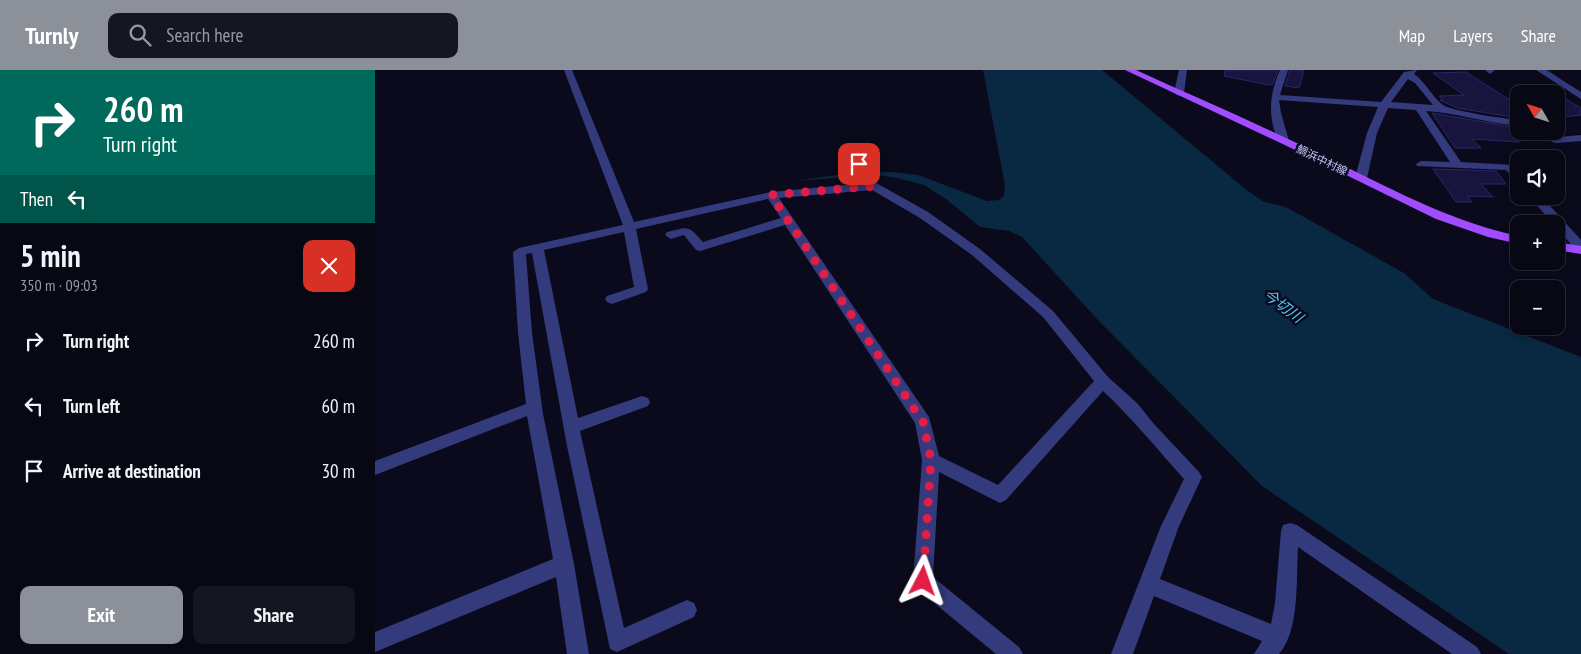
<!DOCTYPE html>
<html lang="en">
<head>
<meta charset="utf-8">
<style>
  :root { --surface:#080815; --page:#161622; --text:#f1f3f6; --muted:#989aa0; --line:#292934; --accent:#8c9099 }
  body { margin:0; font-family:"PT Sans Narrow","Noto Sans JP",sans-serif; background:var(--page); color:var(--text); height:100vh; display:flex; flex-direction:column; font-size:19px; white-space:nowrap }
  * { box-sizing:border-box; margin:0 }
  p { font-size:16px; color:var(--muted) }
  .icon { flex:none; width:28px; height:28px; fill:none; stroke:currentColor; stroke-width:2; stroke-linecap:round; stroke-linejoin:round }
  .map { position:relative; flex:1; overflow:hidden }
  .details { display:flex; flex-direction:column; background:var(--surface); width:375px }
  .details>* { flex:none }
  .hud { background:#00695c; color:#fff; overflow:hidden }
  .needle { width:32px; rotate:309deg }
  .fabs { position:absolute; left:1135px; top:15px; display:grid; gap:10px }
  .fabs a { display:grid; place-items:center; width:55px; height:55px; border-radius:10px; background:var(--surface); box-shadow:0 2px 8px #0003,0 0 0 1px var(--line); font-size:25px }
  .pin { position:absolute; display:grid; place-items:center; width:42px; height:42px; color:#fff; margin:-21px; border-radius:10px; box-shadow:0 2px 8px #0006 }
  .me { position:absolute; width:55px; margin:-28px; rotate:4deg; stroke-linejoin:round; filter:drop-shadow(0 0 4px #0008) }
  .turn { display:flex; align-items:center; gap:18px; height:105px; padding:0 20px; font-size:22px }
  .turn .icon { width:65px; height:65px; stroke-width:2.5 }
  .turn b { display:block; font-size:35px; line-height:42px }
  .then { display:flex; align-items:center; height:48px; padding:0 20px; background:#0003; gap:10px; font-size:19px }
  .round { display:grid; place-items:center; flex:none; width:52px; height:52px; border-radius:10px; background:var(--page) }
  .headline { display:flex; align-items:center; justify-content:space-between; height:85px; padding:0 20px }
  h1 { font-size:30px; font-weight:700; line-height:38px }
  .action { display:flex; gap:10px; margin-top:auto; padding:10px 20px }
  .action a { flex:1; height:58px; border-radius:10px; background:var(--accent); color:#fff; font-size:20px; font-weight:700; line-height:58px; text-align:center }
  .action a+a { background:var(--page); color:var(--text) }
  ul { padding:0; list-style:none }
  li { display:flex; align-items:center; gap:15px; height:65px; padding:0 20px }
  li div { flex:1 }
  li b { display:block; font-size:19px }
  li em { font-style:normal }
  header { display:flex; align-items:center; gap:30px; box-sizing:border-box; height:70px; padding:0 25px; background:var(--accent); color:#fff }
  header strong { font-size:24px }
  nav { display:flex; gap:28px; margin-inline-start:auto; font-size:18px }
  .search { width:350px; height:45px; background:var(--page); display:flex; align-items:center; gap:12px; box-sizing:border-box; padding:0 18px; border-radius:10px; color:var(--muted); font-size:19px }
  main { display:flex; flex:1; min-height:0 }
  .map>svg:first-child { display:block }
  .water { fill:#092841 }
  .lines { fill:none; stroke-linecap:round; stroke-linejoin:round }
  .stream { stroke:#092841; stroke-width:3 }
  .building { fill:#17153e; stroke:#29266b }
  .minor { fill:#333b7d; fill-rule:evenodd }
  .major { fill:#a14cff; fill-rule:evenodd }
  .route { stroke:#e11d48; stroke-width:9; stroke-dasharray:0 16.2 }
  .labels { text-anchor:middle; stroke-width:5; stroke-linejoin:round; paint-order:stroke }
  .far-street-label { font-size:11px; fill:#c5c8ff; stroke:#0a0a1c }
  .water-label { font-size:15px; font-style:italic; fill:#53caff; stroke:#0a0a1c }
</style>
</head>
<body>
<header>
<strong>Turnly</strong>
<div class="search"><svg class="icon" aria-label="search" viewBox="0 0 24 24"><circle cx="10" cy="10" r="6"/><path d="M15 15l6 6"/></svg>Search here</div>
<nav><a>Map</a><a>Layers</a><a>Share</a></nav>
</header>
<main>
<section class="details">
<div class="hud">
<div class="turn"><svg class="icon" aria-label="right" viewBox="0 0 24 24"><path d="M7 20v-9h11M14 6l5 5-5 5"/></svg><div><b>260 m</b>Turn right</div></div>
<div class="then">Then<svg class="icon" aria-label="left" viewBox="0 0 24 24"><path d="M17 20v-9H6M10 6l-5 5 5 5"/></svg></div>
</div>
<div class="headline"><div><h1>5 min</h1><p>350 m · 09:03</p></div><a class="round" style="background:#d93025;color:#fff"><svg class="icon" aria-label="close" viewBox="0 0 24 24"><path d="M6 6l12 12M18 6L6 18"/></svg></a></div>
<ul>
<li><svg class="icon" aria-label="right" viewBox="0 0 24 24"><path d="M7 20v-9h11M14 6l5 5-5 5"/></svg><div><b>Turn right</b></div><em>260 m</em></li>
<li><svg class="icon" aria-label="left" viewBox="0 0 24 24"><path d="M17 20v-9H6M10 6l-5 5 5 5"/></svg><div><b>Turn left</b></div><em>60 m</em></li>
<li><svg class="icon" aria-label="arrive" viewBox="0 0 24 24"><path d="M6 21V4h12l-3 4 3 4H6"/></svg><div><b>Arrive at destination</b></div><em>30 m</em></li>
</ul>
<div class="action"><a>Exit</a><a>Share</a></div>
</section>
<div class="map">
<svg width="1206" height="584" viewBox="0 0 1206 584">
  <rect width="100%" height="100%" fill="#0a0a1c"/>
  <!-- water -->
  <path class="water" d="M608 0H727L873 121 889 132 911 137 1029 203 1058 229 1206 287V584H1134L887 416 722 249 647 167 634 161 605 157 571 129 549 115 523 108 501 105 418 111 477 103 516 102 543 105 612 131 624 130 629 126 630 115Z"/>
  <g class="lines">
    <!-- stream -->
    <path class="stream" d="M1171 0 1180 7"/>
  </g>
  <!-- building -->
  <path class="building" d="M850 0H903L898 14 894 15 849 6Z
    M915 0H929L924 18 910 16Z
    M1091 2 1144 36V48L1082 38 1065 30H1068L1064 26 1089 25 1058 3Z
    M1181 28H1189L1206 38V45L1181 48Z
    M1057 43 1144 58V72L1097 69 1106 78H1080Z
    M1058 99 1121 101 1131 114H1106L1118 127 1092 126 1097 132H1081Z"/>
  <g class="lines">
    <!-- minor -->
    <path class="minor" d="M189 0H197L259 152 396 122 491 113 479 95 484 92 488 93 503 114 553 142 605 179 678 241 733 307 762 333 779 354 824 402 827 407 804 456 785 509 896 554 900 533 906 461 908 455 915 453 922 455 1102 577 1106 584H1077L923 477C921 509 925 560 904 584H879L887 571 779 526 758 584H736L786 456 809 409C782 379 757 348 728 321L631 430 625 433 619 430 564 402 558 507 644 577 648 584H621L541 518 538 511 547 390 540 353 410 155 325 181 321 180 309 165 296 169 290 165 292 162C314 157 312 154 328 172L406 148 393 129 261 159 273 219 271 222 237 234 232 232 230 229 232 226 259 217 249 162 169 180 203 348 267 326 273 328 275 332 273 336 205 361 249 558 312 530 319 533 322 540 319 547 242 582 235 579 192 376 157 183 151 184 157 263 168 344 199 494 214 584H192L181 507 0 582V562L178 489 152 346 0 405V391L151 334 143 263 138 182 144 178 248 155ZM497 120 545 148 597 185 668 247 719 311 623 415 564 386 554 347 404 128Z
      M804 0H812L809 23 804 26 799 23Z
      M905 0H913L905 25 1006 32 1029 2 1042 0 1039 4C1051 12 1056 26 1068 35 1076 41 1131 49 1144 50V56C1112 53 1082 43 1051 41L1086 92 1138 95 1144 101V111L1140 110 1131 100 1042 96 1041 94 1046 91 1075 92 1041 40 1013 38 1002 63 992 108 990 110H982L980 108 992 63 1003 37 904 30 906 43 914 71 913 73H905C892 49 894 25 905 0ZM1033 9 1040 13 1058 35 1016 32Z
      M1110 0H1119V1L1115 4Z
      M1161 0H1171L1206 22V29Z
      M1166 61H1177L1183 67 1206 65V71L1181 73 1177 72Z
      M1154 126H1166L1206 170V182L1202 181 1181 157V154H1178Z"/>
    <!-- major -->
    <path class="major" d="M750 0H761C822 28 884 54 944 84 1010 115 1072 151 1144 166V174L1113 167 1061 149 914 77Z
      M1181 172 1206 176V184L1181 180Z"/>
  </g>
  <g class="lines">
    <!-- route -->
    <path class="route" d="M484 94 500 116 396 125 548 352 556 390 548 511"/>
  </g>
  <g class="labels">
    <!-- far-street labels -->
    <g class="far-street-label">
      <text transform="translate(947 90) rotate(26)" y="4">鯛浜中村線</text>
    </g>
    <!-- water labels -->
    <g class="water-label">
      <text transform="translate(908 236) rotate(37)" y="5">今切川</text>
    </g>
  </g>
</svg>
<div class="fabs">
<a><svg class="needle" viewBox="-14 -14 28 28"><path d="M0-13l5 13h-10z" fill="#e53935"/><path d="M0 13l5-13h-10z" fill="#989aa0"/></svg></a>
<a><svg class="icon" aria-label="sound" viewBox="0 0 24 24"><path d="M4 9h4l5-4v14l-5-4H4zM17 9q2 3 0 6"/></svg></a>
<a>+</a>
<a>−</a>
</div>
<div class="pin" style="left:484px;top:94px;background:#d93025"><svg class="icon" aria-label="arrive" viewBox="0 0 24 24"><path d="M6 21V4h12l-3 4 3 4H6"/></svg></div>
<svg class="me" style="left:548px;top:511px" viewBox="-20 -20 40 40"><path d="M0-17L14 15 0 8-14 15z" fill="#e11d48" stroke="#fff" stroke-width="4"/></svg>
</div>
</main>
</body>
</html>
